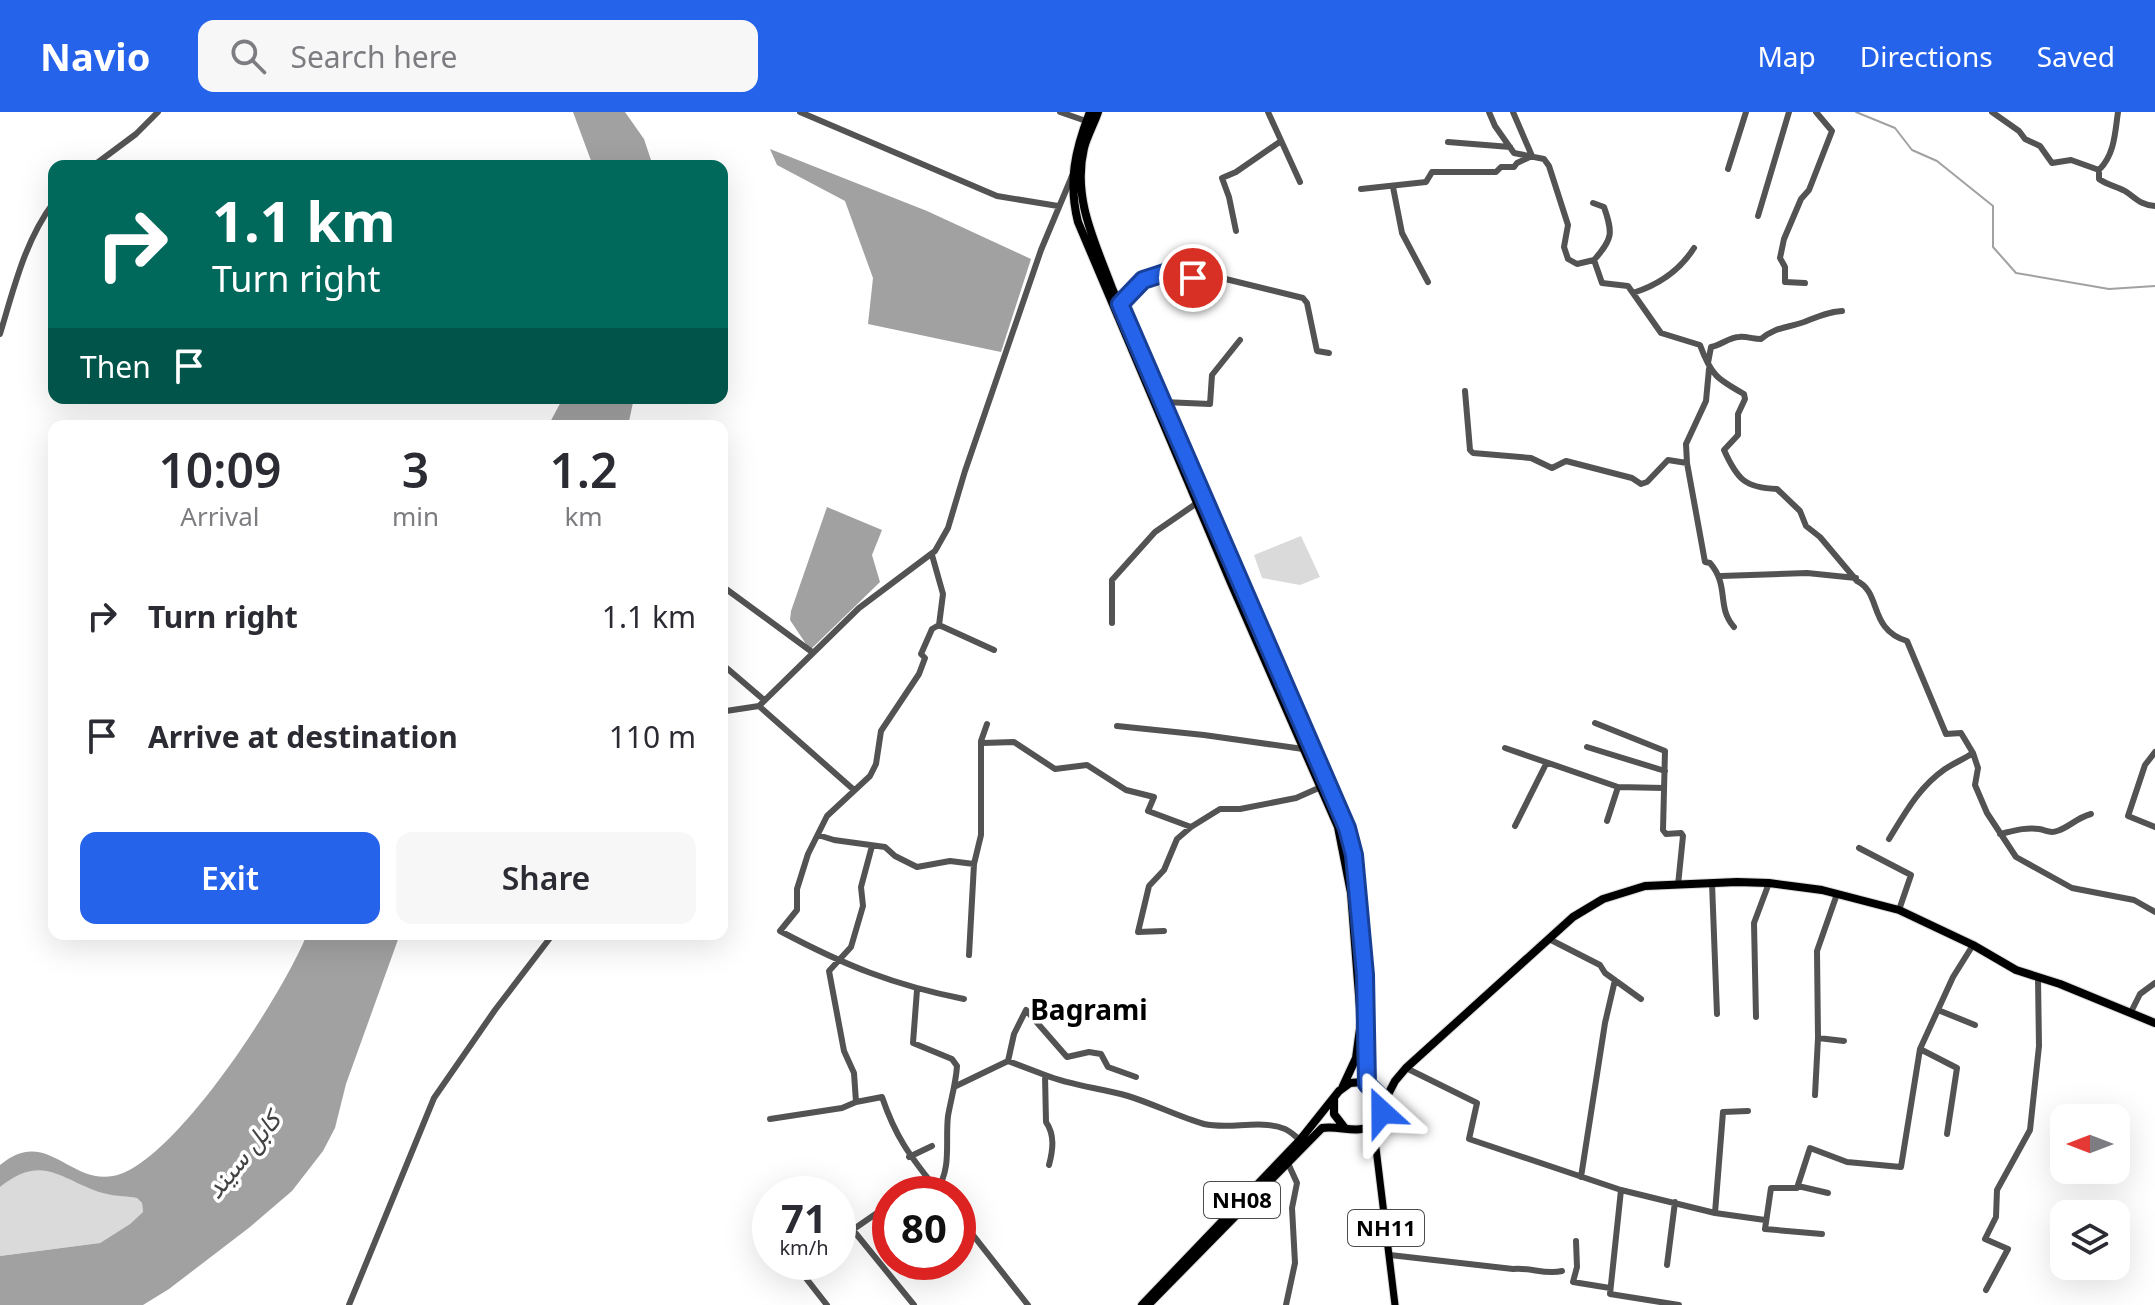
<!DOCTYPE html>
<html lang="en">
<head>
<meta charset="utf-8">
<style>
  :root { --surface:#fff; --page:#f7f7f7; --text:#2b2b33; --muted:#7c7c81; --accent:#2563eb }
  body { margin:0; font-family:"Noto Sans",Vazirmatn,sans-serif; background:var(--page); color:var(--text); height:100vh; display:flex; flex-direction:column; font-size:30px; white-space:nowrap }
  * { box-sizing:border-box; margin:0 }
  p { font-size:26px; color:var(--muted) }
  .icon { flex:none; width:44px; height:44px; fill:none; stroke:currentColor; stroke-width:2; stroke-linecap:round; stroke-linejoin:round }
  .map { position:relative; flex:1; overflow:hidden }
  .panel { position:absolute; left:48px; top:308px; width:680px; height:520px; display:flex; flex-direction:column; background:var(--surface); border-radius:16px; box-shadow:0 8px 32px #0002 }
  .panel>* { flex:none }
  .guide { position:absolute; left:48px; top:48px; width:680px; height:244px; border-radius:16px; box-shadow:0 8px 32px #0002; background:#00695c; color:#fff; overflow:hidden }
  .needle { width:52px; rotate:270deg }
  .fabs { position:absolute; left:2050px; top:992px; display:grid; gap:16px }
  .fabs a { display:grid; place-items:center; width:80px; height:80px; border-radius:16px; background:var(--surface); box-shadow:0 8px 32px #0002; font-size:40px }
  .speed { position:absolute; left:752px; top:1064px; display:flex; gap:16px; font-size:40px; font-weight:700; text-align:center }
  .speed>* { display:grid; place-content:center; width:104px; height:104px; border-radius:50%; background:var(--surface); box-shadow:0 8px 32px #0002; line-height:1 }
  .speed small { font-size:20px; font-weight:400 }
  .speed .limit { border:12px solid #d22; background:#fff; color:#111 }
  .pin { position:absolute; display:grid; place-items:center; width:68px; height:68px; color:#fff; margin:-34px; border:4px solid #fff; border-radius:50%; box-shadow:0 2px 8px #0007 }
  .me { position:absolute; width:88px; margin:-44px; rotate:336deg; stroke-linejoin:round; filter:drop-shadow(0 0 6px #0008) }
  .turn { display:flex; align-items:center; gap:28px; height:168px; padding:0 32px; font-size:36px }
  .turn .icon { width:104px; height:104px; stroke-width:2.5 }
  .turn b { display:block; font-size:56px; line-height:68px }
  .then { display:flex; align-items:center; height:76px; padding:0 32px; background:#0003; gap:16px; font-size:30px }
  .eta { display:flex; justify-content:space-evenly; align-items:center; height:136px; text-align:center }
  .eta b { font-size:48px; font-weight:600; line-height:56px }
  .primary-button { display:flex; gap:16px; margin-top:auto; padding:16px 32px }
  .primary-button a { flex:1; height:92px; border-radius:16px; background:var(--accent); color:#fff; font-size:32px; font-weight:600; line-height:92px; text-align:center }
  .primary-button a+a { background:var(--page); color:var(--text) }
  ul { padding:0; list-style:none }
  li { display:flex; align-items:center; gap:24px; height:120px; padding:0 32px }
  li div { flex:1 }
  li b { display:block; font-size:30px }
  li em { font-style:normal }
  header { display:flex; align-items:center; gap:48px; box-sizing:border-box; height:112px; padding:0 40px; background:var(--accent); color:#fff }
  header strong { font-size:38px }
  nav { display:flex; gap:44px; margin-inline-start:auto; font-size:28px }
  .search { width:560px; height:72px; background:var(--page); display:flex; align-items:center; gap:20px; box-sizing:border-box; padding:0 28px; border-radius:16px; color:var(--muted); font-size:30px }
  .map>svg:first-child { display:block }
  .green { fill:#dadada }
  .water { fill:#a1a1a1 }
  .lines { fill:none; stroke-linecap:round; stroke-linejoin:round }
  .stream { stroke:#a1a1a1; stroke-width:2 }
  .major-casing { stroke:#dbdbdb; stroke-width:9 }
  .highway-casing { stroke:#dbdbdb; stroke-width:10 }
  .minor { stroke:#535353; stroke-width:6 }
  .major { stroke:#000; stroke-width:7 }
  .highway { stroke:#000; stroke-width:8 }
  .route-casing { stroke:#184099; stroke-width:20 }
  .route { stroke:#2563eb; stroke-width:14 }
  .labels { text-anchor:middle; stroke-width:7; stroke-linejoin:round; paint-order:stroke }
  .shield { fill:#fff; stroke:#4c4c4c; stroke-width:2 }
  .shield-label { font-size:22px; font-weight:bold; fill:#000 }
  .water-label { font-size:26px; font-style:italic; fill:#424242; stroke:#fff }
  .quarter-label { font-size:28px; font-weight:bold; fill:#000; stroke:#fff }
</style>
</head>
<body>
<header>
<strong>Navio</strong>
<div class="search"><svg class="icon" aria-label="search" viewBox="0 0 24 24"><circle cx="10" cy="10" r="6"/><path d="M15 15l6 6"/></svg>Search here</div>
<nav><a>Map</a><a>Directions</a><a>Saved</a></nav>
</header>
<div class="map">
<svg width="2155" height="1193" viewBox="0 0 2155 1193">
  <rect width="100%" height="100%" fill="#fff"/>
  <!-- green -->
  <path class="green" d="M1301 424 1320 465 1300 473 1262 466 1254 443Z
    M30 1057 49 1058 103 1081 137 1086 142 1091 143 1100 130 1112 100 1131 0 1144V1075L15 1063Z"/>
  <!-- water -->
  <path class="water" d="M573 0H625L644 27 653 54H593Z
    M770 37 927 99 1031 147 1001 240 868 212 873 166 845 89 777 53Z
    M563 286H634L628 314H548Z
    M827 395 882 418 872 443 880 470 810 538 790 508 791 499Z
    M307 822H400L346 972 335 1016 323 1039 292 1079 250 1115 169 1177 143 1193H0V1144L100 1131 130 1112 143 1100 142 1091 137 1086C125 1084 111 1084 99 1080 58 1065 41 1042 0 1075V1053C46 1014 69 1072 113 1064 174 1053 285 879 307 822Z"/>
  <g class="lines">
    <!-- stream -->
    <path class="stream" d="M1856 0 1895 16 1912 38 1937 49 1993 94V135L2016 161 2109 177 2155 174"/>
    <defs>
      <path id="major" d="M1378 1009 1375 1028 1395 1193"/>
      <path id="highway" d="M1090 0C1075 38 1068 70 1078 110L1231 471 1338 715 1351 781 1361 909 1356 946 1343 974
        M1098 0C1094 12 1087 24 1084 36 1072 86 1095 130 1112 176L1347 716 1354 743 1365 863 1367 972
        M1334 987V1002L1344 1015
        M1382 994 1395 969 1406 956 1573 805 1603 787 1645 774 1737 770 1769 771 1822 778 1899 798 1973 833 2016 858 2060 872 2155 911
        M1142 1193 1300 1028 1339 979 1350 971 1363 970 1377 980 1382 994 1376 1011C1359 1024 1341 1013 1322 1016L1148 1193"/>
    </defs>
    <!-- major casing -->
    <use href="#major" class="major-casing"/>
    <!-- highway casing -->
    <use href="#highway" class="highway-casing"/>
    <!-- minor -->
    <path class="minor" d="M800 0 997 84 1058 94
      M1060 0 1086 9
      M1268 0 1300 70
      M1489 0 1495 14 1514 41 1544 47 1549 54 1568 113 1564 135 1568 147 1577 152 1594 148 1602 171 1628 174 1661 221 1700 233C1711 263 1717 267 1744 282L1745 287 1738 302V323L1724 338C1737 367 1745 376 1777 377L1800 399 1806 414 1820 425 1857 469C1882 481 1868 517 1907 529L1946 622 1961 621 1973 641 1978 656 1975 673 1987 701 2016 745 2072 776 2134 788 2155 800
      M1992 0 2019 19 2025 27 2040 34 2052 51 2071 48 2099 58V67C2107 73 2116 74 2125 79 2136 86 2140 93 2155 94
      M1448 30 1510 35
      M93 54 136 22 158 0
      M1728 57 1746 0
      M2099 58C2115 42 2115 20 2118 0
      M1393 75 1402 121 1428 170
      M1361 77 1426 70 1432 60H1496L1501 55H1514L1517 51 1532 44 1513 0
      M1593 91 1604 95C1613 121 1613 127 1594 148
      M1758 104 1789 0
      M1236 119 1229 85 1222 66 1236 60 1281 29
      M1805 171 1785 170V155L1780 146 1784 127 1801 87 1809 78 1832 19 1816 0
      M1633 181C1658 173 1680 158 1694 136
      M1120 192 1143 168 1179 156 1192 166 1201 161 1303 186 1307 191 1317 239 1329 241
      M0 222C14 176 25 128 54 90
      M1708 251 1711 235C1721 233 1730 225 1739 225 1746 224 1753 227 1761 227 1775 215 1787 216 1804 210 1817 205 1827 200 1842 199
      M1709 257 1706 289 1686 332 1687 351 1705 450 1710 451C1730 474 1716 495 1734 515
      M1465 279 1470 338 1473 341 1531 346 1552 356 1566 349 1632 366 1641 372 1647 370 1668 348 1687 351
      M1163 290 1210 292 1212 263 1240 228
      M932 443 943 482 939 513 994 538
      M1721 464 1807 461 1856 466
      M722 474 812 540
      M1112 511V468L1155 420 1197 391
      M939 513 932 517 921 542 925 546 919 562 881 619 876 652 870 664 827 704 808 742 797 777V798L780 819C844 853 893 873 964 887
      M722 552 764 588
      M759 594 854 678
      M722 605 726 599 759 594 859 496 935 439 948 416 965 359 1041 138 1072 64
      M1595 611 1665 639 1663 718 1666 722 1681 721 1683 724 1678 773
      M1117 614 1204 623 1303 637
      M983 631 1014 630 1055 657 1087 653 1126 678 1154 685 1148 699 1191 715
      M1587 635 1665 659
      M1505 636 1618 675 1664 676
      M2155 640 2145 653 2128 704 2155 715
      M1607 709 1618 675
      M1515 714 1546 652
      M2000 722C2013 719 2025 715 2039 717 2046 718 2050 722 2057 719 2070 715 2076 706 2091 702
      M818 723 834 728 885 735 895 744 917 755 950 749 974 752
      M1889 727C1905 701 1919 675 1945 657 1954 651 1964 647 1973 641
      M872 734 861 775 863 794 851 835 829 859 844 939 854 961 856 990 882 985C897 1029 912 1046 940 1082
      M1859 736 1911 763 1899 798
      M1712 771 1717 902
      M1164 819 1138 820 1149 774 1164 758 1177 727 1191 715 1220 697H1240L1296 686 1321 675
      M1549 827 1600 853 1605 861 1641 887
      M969 843 974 752 981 723V629L987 612
      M917 878 913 931 952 947 957 954C956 971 951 987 948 1004 945 1030 952 1055 937 1078
      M1938 898 1975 913
      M2131 900 2140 882 2155 871
      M1756 905 1754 811 1769 771
      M1818 926 1844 929
      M1920 937 1957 956 1947 1022
      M1008 949 1014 922 1026 898 1067 945 1089 940 1101 942 1108 955 1136 965
      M1406 956 1477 991 1469 1027 1621 1078 1715 1101 1765 1108
      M1045 963C1072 974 1101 976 1128 984 1154 992 1179 1005 1204 1012 1230 1018 1260 1007 1285 1017 1290 1019 1295 1024 1300 1028
      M956 974 1008 949 1045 963 1046 1010C1055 1023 1053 1038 1049 1053
      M1815 983 1818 926 1817 839 1837 782
      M770 1007 842 996 856 990
      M909 1045 932 1034
      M1581 1065 1605 911 1615 868
      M1798 1074 1828 1081
      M1621 1078 1610 1182 1679 1193
      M904 1082 927 1065
      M1715 1101 1723 1000 1748 999
      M958 1104 1028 1193
      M853 1118 914 1193
      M1822 1122 1765 1117 1771 1076H1797L1810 1036 1847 1050 1901 1055 1920 937 1953 865 1973 833
      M838 1128 890 1092
      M1576 1129 1577 1155 1573 1170 1610 1176
      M1390 1143 1513 1157C1530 1155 1545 1163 1562 1159
      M807 1150 798 1156 827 1193
      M1667 1153 1675 1090
      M1986 1178 2008 1137 1985 1127 1996 1105 1997 1078 2030 1018 2039 934 2038 866
      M349 1193 434 986 495 898 553 822
      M1286 1193 1295 1151 1292 1096 1297 1071 1287 1049"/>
    <!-- major -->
    <use href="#major" class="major"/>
    <!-- highway -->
    <use href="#highway" class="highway"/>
  </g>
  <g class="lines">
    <defs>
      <path id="route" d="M1193 166 1180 156 1143 168 1120 192 1347 716 1354 743 1365 863 1367 972 1381 986 1382 1000"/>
    </defs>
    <!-- route casing -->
    <use href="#route" class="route-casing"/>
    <!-- route -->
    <use href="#route" class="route"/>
  </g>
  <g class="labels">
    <!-- shield labels -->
    <g class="shield">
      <rect x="1204" y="1070" width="76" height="36" rx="6"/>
      <rect x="1348" y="1098" width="76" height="36" rx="6"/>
    </g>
    <g class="shield-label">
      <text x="1242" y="1096">NH08</text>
      <text x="1386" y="1124">NH11</text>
    </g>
    <!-- water labels -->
    <g class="water-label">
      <text transform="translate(243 1043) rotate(-51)" y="9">کابل سيند</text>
    </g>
    <!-- quarter labels -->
    <g class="quarter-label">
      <text x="1089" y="908">Bagrami</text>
    </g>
  </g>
</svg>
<div class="fabs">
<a><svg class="needle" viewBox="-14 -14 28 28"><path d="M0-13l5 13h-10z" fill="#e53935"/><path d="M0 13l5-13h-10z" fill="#7c7c81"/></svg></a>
<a><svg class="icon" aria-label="layers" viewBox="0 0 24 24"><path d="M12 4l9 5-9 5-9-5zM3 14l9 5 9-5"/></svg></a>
</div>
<div class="speed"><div>71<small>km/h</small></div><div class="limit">80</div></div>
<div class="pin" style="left:1193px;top:166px;background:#d93025"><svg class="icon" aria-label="arrive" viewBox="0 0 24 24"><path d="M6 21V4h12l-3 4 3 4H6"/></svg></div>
<svg class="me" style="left:1382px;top:1000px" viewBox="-20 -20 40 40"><path d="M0-17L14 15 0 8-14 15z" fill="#2563eb" stroke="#fff" stroke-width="4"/></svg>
<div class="guide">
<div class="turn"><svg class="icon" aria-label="right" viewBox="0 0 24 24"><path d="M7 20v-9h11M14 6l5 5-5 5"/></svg><div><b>1.1 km</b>Turn right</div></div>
<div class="then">Then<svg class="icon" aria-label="arrive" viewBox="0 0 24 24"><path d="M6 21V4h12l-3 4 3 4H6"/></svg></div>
</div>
<section class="panel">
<div class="eta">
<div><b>10:09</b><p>Arrival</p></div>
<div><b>3</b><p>min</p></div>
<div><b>1.2</b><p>km</p></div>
</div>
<ul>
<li><svg class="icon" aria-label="right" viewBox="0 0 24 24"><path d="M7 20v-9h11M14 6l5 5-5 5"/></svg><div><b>Turn right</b></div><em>1.1 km</em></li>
<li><svg class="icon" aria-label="arrive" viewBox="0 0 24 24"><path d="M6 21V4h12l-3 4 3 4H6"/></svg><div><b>Arrive at destination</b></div><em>110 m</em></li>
</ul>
<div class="primary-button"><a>Exit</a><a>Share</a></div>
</section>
</div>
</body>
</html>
